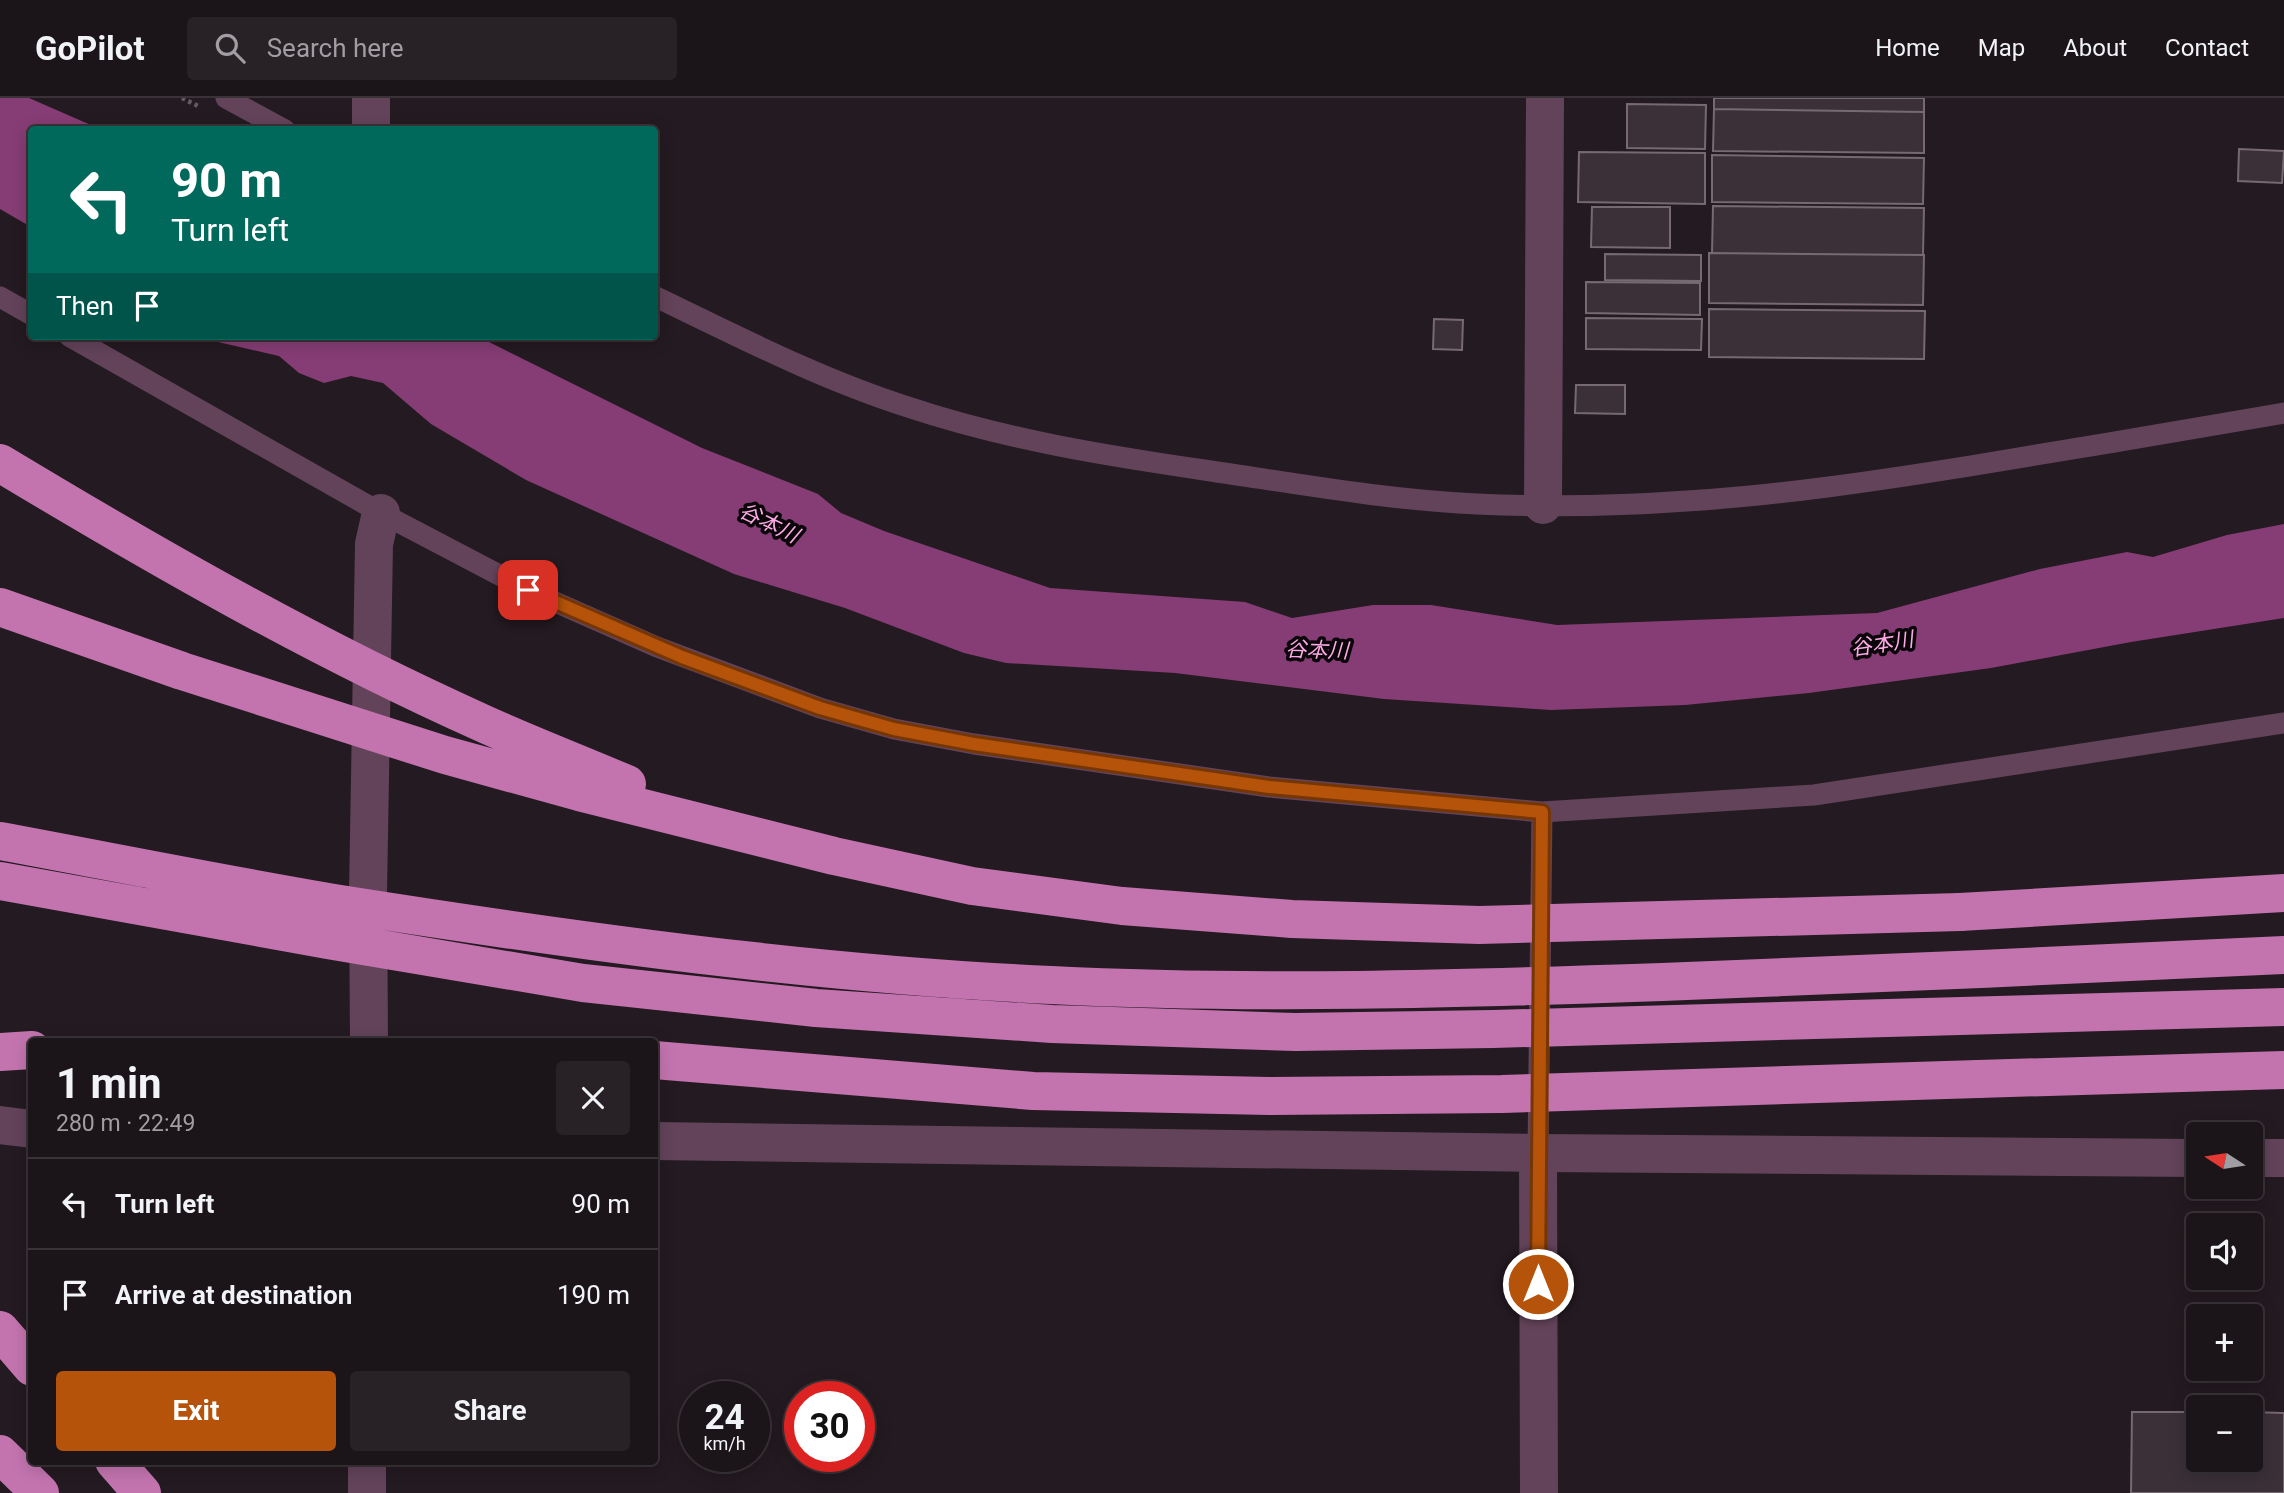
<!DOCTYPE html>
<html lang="en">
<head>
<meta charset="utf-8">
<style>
  :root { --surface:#1b1419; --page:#282126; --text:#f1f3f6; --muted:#a09ea2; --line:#393338; --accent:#b45309 }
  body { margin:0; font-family:Roboto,"Noto Sans JP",sans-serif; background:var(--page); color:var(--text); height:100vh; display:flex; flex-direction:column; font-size:26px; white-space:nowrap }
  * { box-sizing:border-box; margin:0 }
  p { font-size:23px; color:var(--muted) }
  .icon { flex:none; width:38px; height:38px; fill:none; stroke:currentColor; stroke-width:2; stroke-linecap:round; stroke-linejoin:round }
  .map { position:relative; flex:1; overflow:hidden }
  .drawer { position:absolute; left:28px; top:940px; width:630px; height:427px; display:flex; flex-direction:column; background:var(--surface); border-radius:7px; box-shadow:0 4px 18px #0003,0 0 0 2px var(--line) }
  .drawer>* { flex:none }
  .top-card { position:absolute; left:28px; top:28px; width:630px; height:214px; border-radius:7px; box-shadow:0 4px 18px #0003,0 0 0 2px var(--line); background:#00695c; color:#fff; overflow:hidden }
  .needle { width:46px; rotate:282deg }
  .controls { position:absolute; left:2186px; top:1024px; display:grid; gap:14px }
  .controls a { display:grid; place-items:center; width:77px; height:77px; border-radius:7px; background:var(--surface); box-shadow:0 4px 18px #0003,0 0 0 2px var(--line); font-size:35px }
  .speed { position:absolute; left:679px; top:1283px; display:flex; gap:14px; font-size:35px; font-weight:700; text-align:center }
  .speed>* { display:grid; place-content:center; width:91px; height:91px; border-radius:50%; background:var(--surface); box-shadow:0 4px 18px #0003,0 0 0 2px var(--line); line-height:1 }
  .speed small { font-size:18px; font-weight:400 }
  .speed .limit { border:10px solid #d22; background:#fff; color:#111 }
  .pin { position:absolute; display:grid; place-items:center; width:60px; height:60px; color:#fff; margin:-30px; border-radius:14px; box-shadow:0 4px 10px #0006 }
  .me { position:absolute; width:77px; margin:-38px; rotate:0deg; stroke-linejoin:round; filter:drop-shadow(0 0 5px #0008) }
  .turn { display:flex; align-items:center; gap:24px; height:147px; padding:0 28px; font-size:32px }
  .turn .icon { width:91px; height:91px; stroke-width:2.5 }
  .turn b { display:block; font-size:49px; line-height:60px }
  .then { display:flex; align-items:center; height:66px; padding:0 28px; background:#0003; gap:14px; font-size:26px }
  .round { display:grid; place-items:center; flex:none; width:74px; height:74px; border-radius:7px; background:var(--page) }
  .head { display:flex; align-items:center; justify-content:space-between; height:119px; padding:0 28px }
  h1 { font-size:42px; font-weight:700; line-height:52px }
  .cta { display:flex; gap:14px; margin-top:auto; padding:14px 28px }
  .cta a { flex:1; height:80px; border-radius:7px; background:var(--accent); color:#fff; font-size:28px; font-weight:700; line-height:80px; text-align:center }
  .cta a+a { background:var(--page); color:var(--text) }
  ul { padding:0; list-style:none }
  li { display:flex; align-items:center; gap:21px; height:91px; padding:0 28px; border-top:2px solid var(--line) }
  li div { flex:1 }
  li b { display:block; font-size:26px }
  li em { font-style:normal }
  header { display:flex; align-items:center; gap:42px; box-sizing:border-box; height:98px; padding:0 35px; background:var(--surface); border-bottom:2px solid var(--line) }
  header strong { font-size:33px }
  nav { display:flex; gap:38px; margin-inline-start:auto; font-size:24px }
  .search { width:490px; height:63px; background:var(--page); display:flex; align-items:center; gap:18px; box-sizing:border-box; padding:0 24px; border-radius:7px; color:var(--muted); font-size:26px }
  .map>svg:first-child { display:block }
  .water { fill:#863d75 }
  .building { fill:#3b3038; stroke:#766972; stroke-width:2 }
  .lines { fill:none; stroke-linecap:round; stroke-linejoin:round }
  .path { stroke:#645b61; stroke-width:4.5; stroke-dasharray:3.5 3.5; stroke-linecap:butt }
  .service { stroke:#63435a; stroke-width:21 }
  .minor { stroke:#63435a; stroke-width:38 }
  .tertiary { stroke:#63435a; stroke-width:38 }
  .motorway { stroke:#c374af; stroke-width:38 }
  .motorway-bridge { stroke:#c374af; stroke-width:38 }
  .route-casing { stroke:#753606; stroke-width:18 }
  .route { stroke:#b45309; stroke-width:12 }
  .labels { text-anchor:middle; stroke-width:7; stroke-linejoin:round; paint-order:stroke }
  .water-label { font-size:21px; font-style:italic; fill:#fca9e5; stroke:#0a0609 }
</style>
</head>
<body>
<header>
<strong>GoPilot</strong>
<div class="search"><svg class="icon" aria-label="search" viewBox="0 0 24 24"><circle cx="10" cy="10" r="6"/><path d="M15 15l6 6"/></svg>Search here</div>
<nav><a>Home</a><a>Map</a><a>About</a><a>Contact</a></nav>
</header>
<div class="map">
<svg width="2284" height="1395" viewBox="0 0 2284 1395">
  <rect width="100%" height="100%" fill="#241a21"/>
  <!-- water -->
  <path class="water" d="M0 0H29L100 31 32 32 31 129 0 111Z
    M192 238H477L702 350 818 396 841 415 884 433 1050 490 1245 504 1292 520 1373 507H1431L1557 527 1877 515 2040 471 2127 454 2153 459 2227 437 2284 426V520L2131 544 1991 570 1809 595 1685 607 1551 612 1384 601 1175 575 1006 565 964 555 845 510 734 476 526 382 431 326 383 285 351 278 324 285 299 275 279 258Z"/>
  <!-- building -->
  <path class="building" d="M1714 0H1924V14L1714 11Z
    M1627 6 1706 7 1705 51 1627 50Z
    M1714 11 1924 14V55L1713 53Z
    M2239 51 2284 53 2282 85 2238 83Z
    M1579 54 1705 55V106L1578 104Z
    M1712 57 1924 60 1923 106 1712 104Z
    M1713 108 1924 110 1923 157 1712 155Z
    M1592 109H1670V150L1591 149Z
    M1709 155 1924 157 1923 207 1709 205Z
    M1605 156 1701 157V183L1605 182Z
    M1586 184 1700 185V217L1586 215Z
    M1709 211 1925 213 1924 261 1709 259Z
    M1586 220 1702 221 1701 252 1586 251Z
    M1434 221 1463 222 1462 252 1433 251Z
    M1576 287H1625V316L1575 315Z
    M2132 1314H2198V1362H2250V1314L2284 1315V1395H2131Z"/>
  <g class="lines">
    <!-- path -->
    <path class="path" d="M182 0 198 8"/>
    <!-- service -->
    <path class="service" d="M226 0 285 32
      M654 198C737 238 820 281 908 309 1007 342 1108 358 1211 373 1299 386 1388 402 1477 406 1547 409 1618 408 1687 403 1782 397 1876 383 1970 368 2075 351 2179 333 2284 315
      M0 199 32 217
      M69 238 381 415 528 492 657 549 820 610 894 631 974 646 1269 689 1542 714 1814 697 2284 625
      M1538 1055 1542 714"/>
    <!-- minor -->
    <path class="minor" d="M371 32V0
      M1543 407 1545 0
      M369 943 368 796 374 446 381 415
      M0 1027 32 1031
      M1538 1055 1539 1395"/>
    <!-- tertiary -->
    <path class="tertiary" d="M654 1043 1538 1055 2198 1060
      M2250 1060H2284
      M367 1395V1363"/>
    <!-- motorway -->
    <path class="motorway" d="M1960 814 2284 795
      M0 954 32 952
      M1978 981 2284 972
      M0 1232 32 1269
      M0 1356 40 1395
      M114 1363 142 1395"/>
    <!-- motorway-bridge -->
    <path class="motorway-bridge" d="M0 365C156 459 315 550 480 624 528 646 578 665 627 686
      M0 509 182 573 445 657 579 694 834 758 972 788 1122 808 1292 821 1479 827 1960 814
      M0 743C113 764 227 787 340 806 575 843 813 876 1051 887 1254 897 1458 891 1662 884 1869 876 2077 867 2284 857
      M0 783 328 842 583 885 816 910 1052 926 1295 934 1493 931 2284 909
      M654 962 1033 993 1269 998 1502 996 1978 981"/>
  </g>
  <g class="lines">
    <defs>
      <path id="route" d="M528 492 682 559 820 610 894 631 974 646 1269 689 1542 714 1538 1186"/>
    </defs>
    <!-- route casing -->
    <use href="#route" class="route-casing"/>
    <!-- route -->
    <use href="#route" class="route"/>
  </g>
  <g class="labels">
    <!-- water labels -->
    <g class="water-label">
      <text transform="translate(769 425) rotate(26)" y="7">谷本川</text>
      <text transform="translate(1882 546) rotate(-9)" y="7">谷本川</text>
      <text transform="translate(1317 552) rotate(2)" y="7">谷本川</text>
    </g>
  </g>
</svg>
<div class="controls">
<a><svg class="needle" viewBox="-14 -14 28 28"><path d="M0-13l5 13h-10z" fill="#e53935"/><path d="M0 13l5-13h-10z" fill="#a09ea2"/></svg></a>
<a><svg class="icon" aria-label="sound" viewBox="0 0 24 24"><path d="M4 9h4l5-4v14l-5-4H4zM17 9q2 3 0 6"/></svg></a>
<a>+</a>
<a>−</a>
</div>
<div class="speed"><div>24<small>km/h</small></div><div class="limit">30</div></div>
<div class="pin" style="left:528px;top:492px;background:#d93025"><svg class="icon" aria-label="arrive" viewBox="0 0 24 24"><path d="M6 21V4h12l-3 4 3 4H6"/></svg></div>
<svg class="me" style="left:1538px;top:1186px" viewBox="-20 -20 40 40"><circle r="17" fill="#b45309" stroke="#fff" stroke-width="3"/><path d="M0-11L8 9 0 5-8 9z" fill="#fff"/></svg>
<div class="top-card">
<div class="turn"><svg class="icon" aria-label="left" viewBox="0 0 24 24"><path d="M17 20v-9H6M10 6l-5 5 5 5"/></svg><div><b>90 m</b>Turn left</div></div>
<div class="then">Then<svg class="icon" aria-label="arrive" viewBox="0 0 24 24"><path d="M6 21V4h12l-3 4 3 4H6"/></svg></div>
</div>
<section class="drawer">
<div class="head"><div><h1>1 min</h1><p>280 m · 22:49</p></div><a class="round"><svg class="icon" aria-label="close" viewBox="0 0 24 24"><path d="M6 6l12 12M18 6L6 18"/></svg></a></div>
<ul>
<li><svg class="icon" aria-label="left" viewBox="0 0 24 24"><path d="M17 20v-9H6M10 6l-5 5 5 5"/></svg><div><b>Turn left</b></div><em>90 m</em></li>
<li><svg class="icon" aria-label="arrive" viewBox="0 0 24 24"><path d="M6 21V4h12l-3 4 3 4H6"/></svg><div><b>Arrive at destination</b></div><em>190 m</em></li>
</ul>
<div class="cta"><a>Exit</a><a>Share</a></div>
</section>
</div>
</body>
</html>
